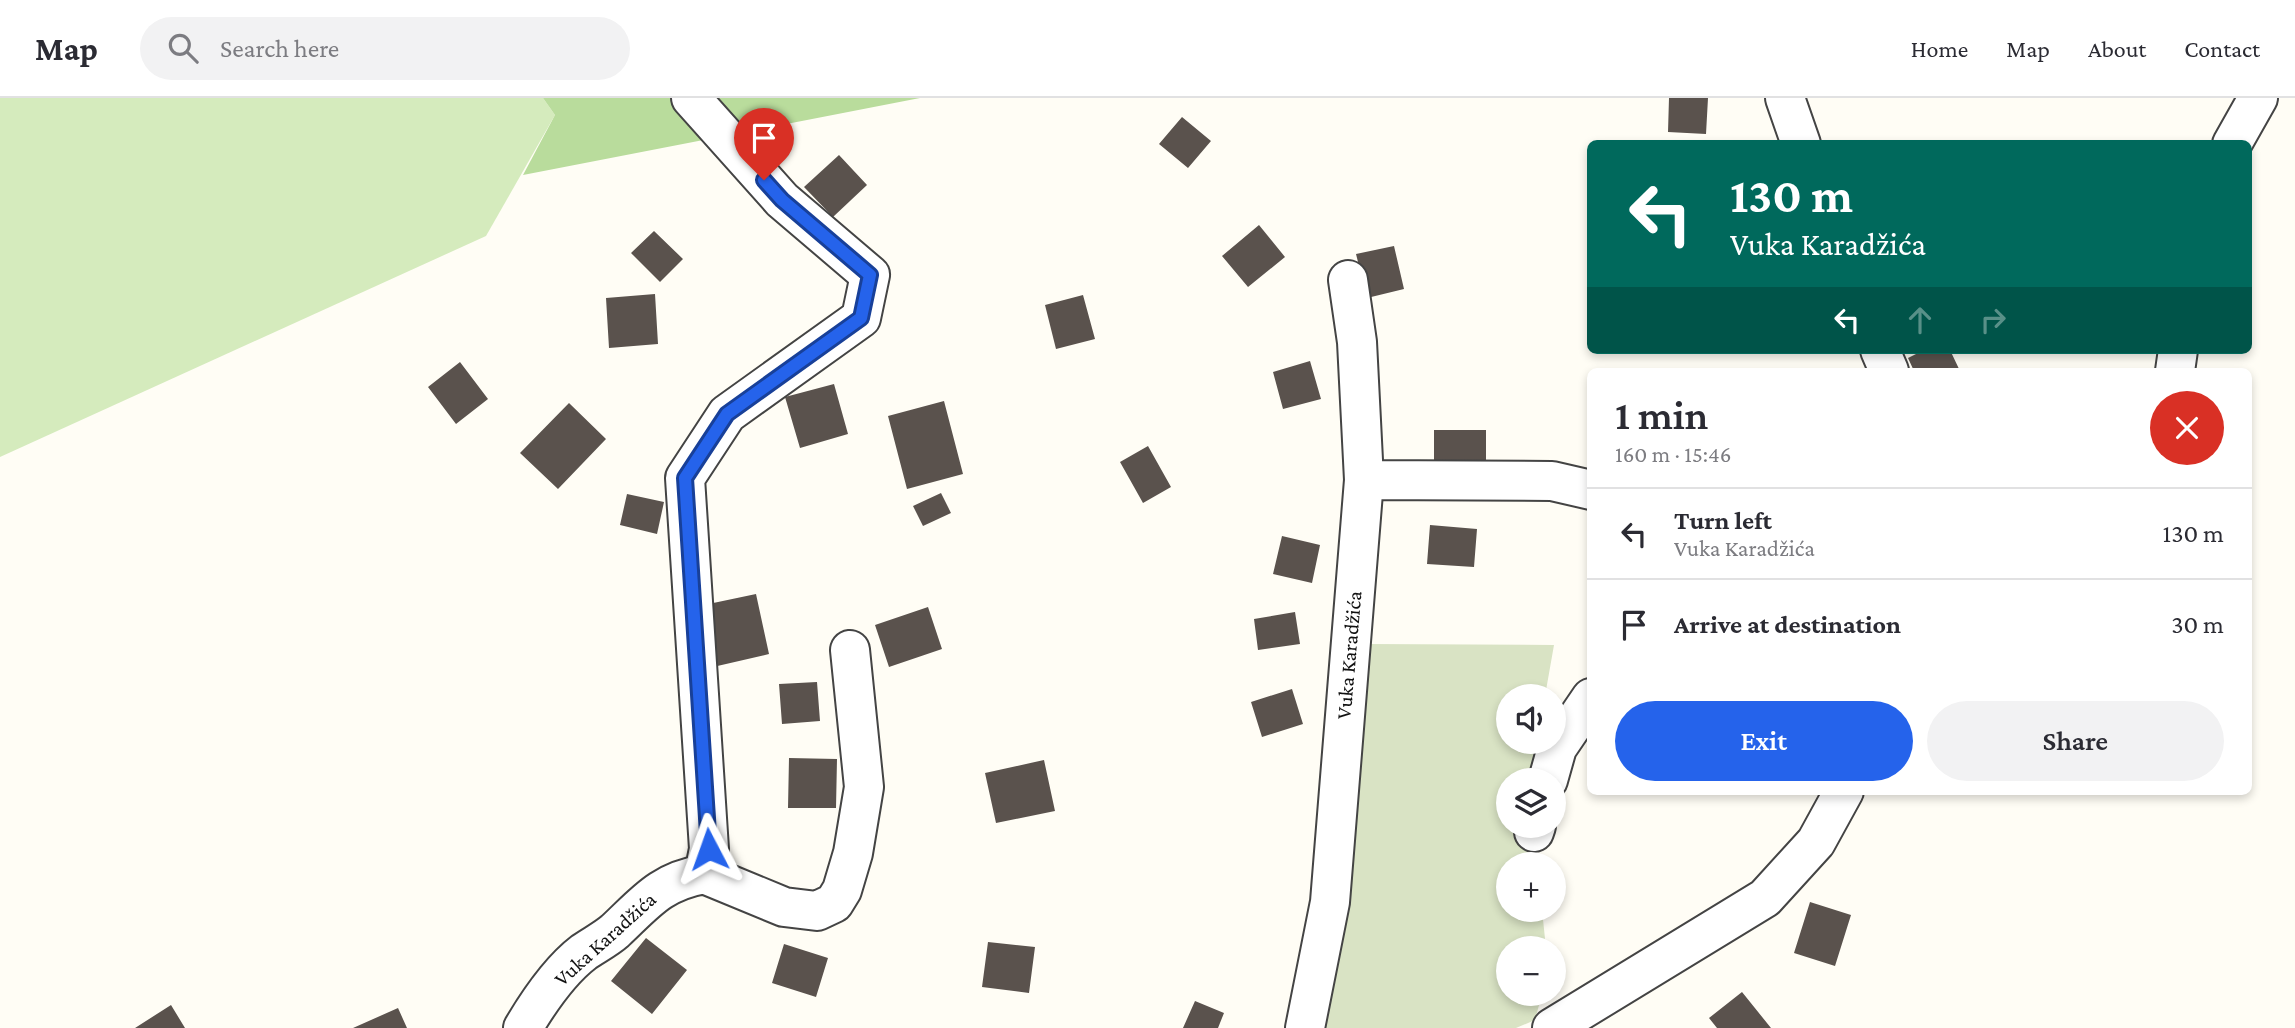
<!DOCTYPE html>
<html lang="en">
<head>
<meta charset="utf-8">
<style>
  :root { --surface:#fff; --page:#f2f2f3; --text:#2b2b33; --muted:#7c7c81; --line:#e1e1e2; --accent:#2563eb }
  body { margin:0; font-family:"Crimson Pro",serif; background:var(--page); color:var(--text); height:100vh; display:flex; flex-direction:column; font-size:26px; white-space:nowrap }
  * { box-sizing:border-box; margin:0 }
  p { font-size:23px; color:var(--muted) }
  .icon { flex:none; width:38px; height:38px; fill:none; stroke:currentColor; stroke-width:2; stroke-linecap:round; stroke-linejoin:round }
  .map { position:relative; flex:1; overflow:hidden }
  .sheet { position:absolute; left:1587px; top:270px; width:665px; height:427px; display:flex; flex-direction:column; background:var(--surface); border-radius:10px; box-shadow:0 4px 10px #0003 }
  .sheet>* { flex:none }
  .hud { position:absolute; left:1587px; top:42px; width:665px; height:214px; border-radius:10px; box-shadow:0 4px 10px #0003; background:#00695c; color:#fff; overflow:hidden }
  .tools { position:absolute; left:1496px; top:586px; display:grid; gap:14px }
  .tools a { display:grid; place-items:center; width:70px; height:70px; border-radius:50%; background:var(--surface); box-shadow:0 4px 10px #0003; font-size:35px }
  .pin { position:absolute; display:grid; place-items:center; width:60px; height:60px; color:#fff; margin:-72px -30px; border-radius:50% 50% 50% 0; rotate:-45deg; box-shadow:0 0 7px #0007 }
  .pin .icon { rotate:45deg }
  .me { position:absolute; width:77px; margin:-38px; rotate:356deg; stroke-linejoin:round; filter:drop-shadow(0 0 5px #0008) }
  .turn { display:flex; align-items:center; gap:24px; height:147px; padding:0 28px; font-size:32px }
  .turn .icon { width:91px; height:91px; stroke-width:2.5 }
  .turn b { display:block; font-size:49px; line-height:60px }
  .lanes { display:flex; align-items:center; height:66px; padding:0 28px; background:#0003; justify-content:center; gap:35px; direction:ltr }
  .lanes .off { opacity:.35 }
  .round { display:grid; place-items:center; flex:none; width:74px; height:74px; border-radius:37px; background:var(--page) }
  .headline { display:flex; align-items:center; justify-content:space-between; height:119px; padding:0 28px }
  h1 { font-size:42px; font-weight:600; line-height:52px }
  .button { display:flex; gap:14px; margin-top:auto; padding:14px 28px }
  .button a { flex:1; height:80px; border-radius:42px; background:var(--accent); color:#fff; font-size:28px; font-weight:600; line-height:80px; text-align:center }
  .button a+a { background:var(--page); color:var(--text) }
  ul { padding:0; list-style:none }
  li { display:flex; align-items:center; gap:21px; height:91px; padding:0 28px; border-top:2px solid var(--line) }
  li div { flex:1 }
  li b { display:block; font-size:26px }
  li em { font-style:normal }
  header { display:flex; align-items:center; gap:42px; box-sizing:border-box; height:98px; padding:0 35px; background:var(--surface); border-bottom:2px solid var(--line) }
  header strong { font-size:33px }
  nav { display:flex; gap:38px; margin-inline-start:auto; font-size:24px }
  .search { width:490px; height:63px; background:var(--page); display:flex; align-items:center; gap:18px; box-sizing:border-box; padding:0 24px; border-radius:38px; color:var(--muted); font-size:26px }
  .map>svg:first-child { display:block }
  .green { fill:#d5ebbd }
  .forest { fill:#b9dc9c }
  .cemetery { fill:#d9e3c4 }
  .building { fill:#5a524d }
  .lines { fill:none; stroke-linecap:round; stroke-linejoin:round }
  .street-casing { stroke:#444; stroke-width:42 }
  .street { stroke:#fff; stroke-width:38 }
  .route-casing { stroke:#184099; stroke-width:18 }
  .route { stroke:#2563eb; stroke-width:12 }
  .labels { text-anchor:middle; stroke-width:7; stroke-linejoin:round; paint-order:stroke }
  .street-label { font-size:21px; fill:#111; stroke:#fff }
</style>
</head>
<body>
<header>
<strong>Map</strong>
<div class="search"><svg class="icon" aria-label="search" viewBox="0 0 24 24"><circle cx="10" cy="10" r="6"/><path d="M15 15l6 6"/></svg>Search here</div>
<nav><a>Home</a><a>Map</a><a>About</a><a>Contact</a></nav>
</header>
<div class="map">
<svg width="2295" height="930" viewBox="0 0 2295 930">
  <rect width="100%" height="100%" fill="#fffdf5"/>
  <!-- green -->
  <path class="green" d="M0 0H543L555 17 486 138 0 359Z"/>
  <!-- forest -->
  <path class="forest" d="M543 0H920L523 77 555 17Z"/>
  <!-- cemetery -->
  <path class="cemetery" d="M1365 546 1554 547 1545 598H1508V644H1536L1529 682H1508V728H1534L1538 766H1508V812H1542L1546 850H1508V896H1542L1535 922 1516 930H1320Z"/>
  <!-- building -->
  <path class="building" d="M1669 0H1708L1706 36 1668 34Z
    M1182 19 1211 43 1188 70 1159 46Z
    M839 57 867 87 833 119 804 89Z
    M1259 127 1285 159 1248 189 1222 158Z
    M654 133 683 161 660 184 631 155Z
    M1394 148 1404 191 1367 200 1356 156Z
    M655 196 658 246 609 250 606 200Z
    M1083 197 1095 241 1056 251 1045 207Z
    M1924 252H1950L1960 273H1914L1908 260Z
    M1310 263 1321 301 1283 311 1273 274Z
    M460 264 488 301 456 326 428 289Z
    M834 286 848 336 800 350 785 299Z
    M944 303 963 376 907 391 888 318Z
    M569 305 606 341 558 391 520 355Z
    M1434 332H1486V371L1434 370Z
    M1148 348 1171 389 1143 405 1120 364Z
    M941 395 951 415 923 428 913 408Z
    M627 396 664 404 657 436 620 427Z
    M1430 427 1477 431 1474 469 1427 466Z
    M1282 438 1320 447 1312 485 1273 476Z
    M756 496 769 556 713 569 699 508Z
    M928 509 942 551 889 569 875 527Z
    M1295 514 1300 546 1258 552 1254 521Z
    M817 584 820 623 782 626 779 586Z
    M1292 591 1303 626 1262 639 1251 604Z
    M789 660 837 661 836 710H788Z
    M1044 662 1055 713 996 725 985 675Z
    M1810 804 1851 817 1835 868 1794 855Z
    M646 840 687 872 652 916 611 883Z
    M988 844 1035 849 1029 895 982 889Z
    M784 846 828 860 816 899 772 885Z
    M1742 894 1771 930H1717L1709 920Z
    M1195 903 1224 915 1218 930H1183Z
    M171 907 185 930H135Z
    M398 910 407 930H353Z"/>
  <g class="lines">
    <defs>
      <path id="street" d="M1785 0 1801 46
        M2232 46 2258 0
        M1880 252 1889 273
        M2175 273 2178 252
        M1364 382 1552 383 1591 392
        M1548 682 1557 650 1591 600
        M1534 734 1536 728
        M704 776 784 809 817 813 834 805 842 792 853 755 864 689 850 552
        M523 930C539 903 559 873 584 854 594 847 606 841 615 833 646 804 660 784 704 776L709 751 685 380 727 316 861 220 870 177 782 102 691 0
        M1305 930 1330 804 1364 382 1357 244 1348 182
        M1552 930 1765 800 1816 744 1844 693"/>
    </defs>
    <!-- street casing -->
    <use href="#street" class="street-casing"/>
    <!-- street -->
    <use href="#street" class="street"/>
  </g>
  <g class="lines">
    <defs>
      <path id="route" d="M709 751 685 380 727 316 861 220 870 177 782 102 764 82"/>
    </defs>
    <!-- route casing -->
    <use href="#route" class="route-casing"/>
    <!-- route -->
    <use href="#route" class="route"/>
  </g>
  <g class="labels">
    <!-- street labels -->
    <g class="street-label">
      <text transform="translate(1349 557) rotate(-85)" y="7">Vuka Karadžića</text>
      <text transform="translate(605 841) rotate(-42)" y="7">Vuka Karadžića</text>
    </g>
  </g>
</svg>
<div class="tools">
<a><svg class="icon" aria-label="sound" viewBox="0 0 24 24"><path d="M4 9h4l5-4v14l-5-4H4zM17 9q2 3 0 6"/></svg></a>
<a><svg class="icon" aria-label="layers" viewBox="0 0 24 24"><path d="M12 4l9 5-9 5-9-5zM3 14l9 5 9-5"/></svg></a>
<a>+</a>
<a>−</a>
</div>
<div class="pin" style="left:764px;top:82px;background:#d93025"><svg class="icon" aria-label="arrive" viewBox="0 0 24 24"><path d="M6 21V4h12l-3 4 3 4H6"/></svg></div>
<svg class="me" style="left:709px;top:751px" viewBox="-20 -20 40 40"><path d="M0-17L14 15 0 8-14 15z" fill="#2563eb" stroke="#fff" stroke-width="4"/></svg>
<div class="hud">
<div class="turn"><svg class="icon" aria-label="left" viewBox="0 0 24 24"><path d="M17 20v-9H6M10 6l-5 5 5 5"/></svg><div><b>130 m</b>Vuka Karadžića</div></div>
<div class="lanes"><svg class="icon" aria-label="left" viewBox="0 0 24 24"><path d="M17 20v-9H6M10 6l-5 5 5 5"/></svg><svg class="icon off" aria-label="ahead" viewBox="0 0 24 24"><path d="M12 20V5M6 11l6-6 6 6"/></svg><svg class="icon off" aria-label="right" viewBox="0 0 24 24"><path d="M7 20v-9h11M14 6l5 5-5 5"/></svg></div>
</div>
<section class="sheet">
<div class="headline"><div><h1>1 min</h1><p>160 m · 15:46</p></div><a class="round" style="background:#d93025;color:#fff"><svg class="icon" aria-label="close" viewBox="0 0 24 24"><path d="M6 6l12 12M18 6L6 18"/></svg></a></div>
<ul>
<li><svg class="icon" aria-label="left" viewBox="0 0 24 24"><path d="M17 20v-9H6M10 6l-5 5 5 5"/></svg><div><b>Turn left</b><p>Vuka Karadžića</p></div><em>130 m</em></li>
<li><svg class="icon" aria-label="arrive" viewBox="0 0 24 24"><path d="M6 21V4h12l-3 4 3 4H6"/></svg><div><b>Arrive at destination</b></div><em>30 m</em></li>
</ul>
<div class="button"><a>Exit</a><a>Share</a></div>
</section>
</div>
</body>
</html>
